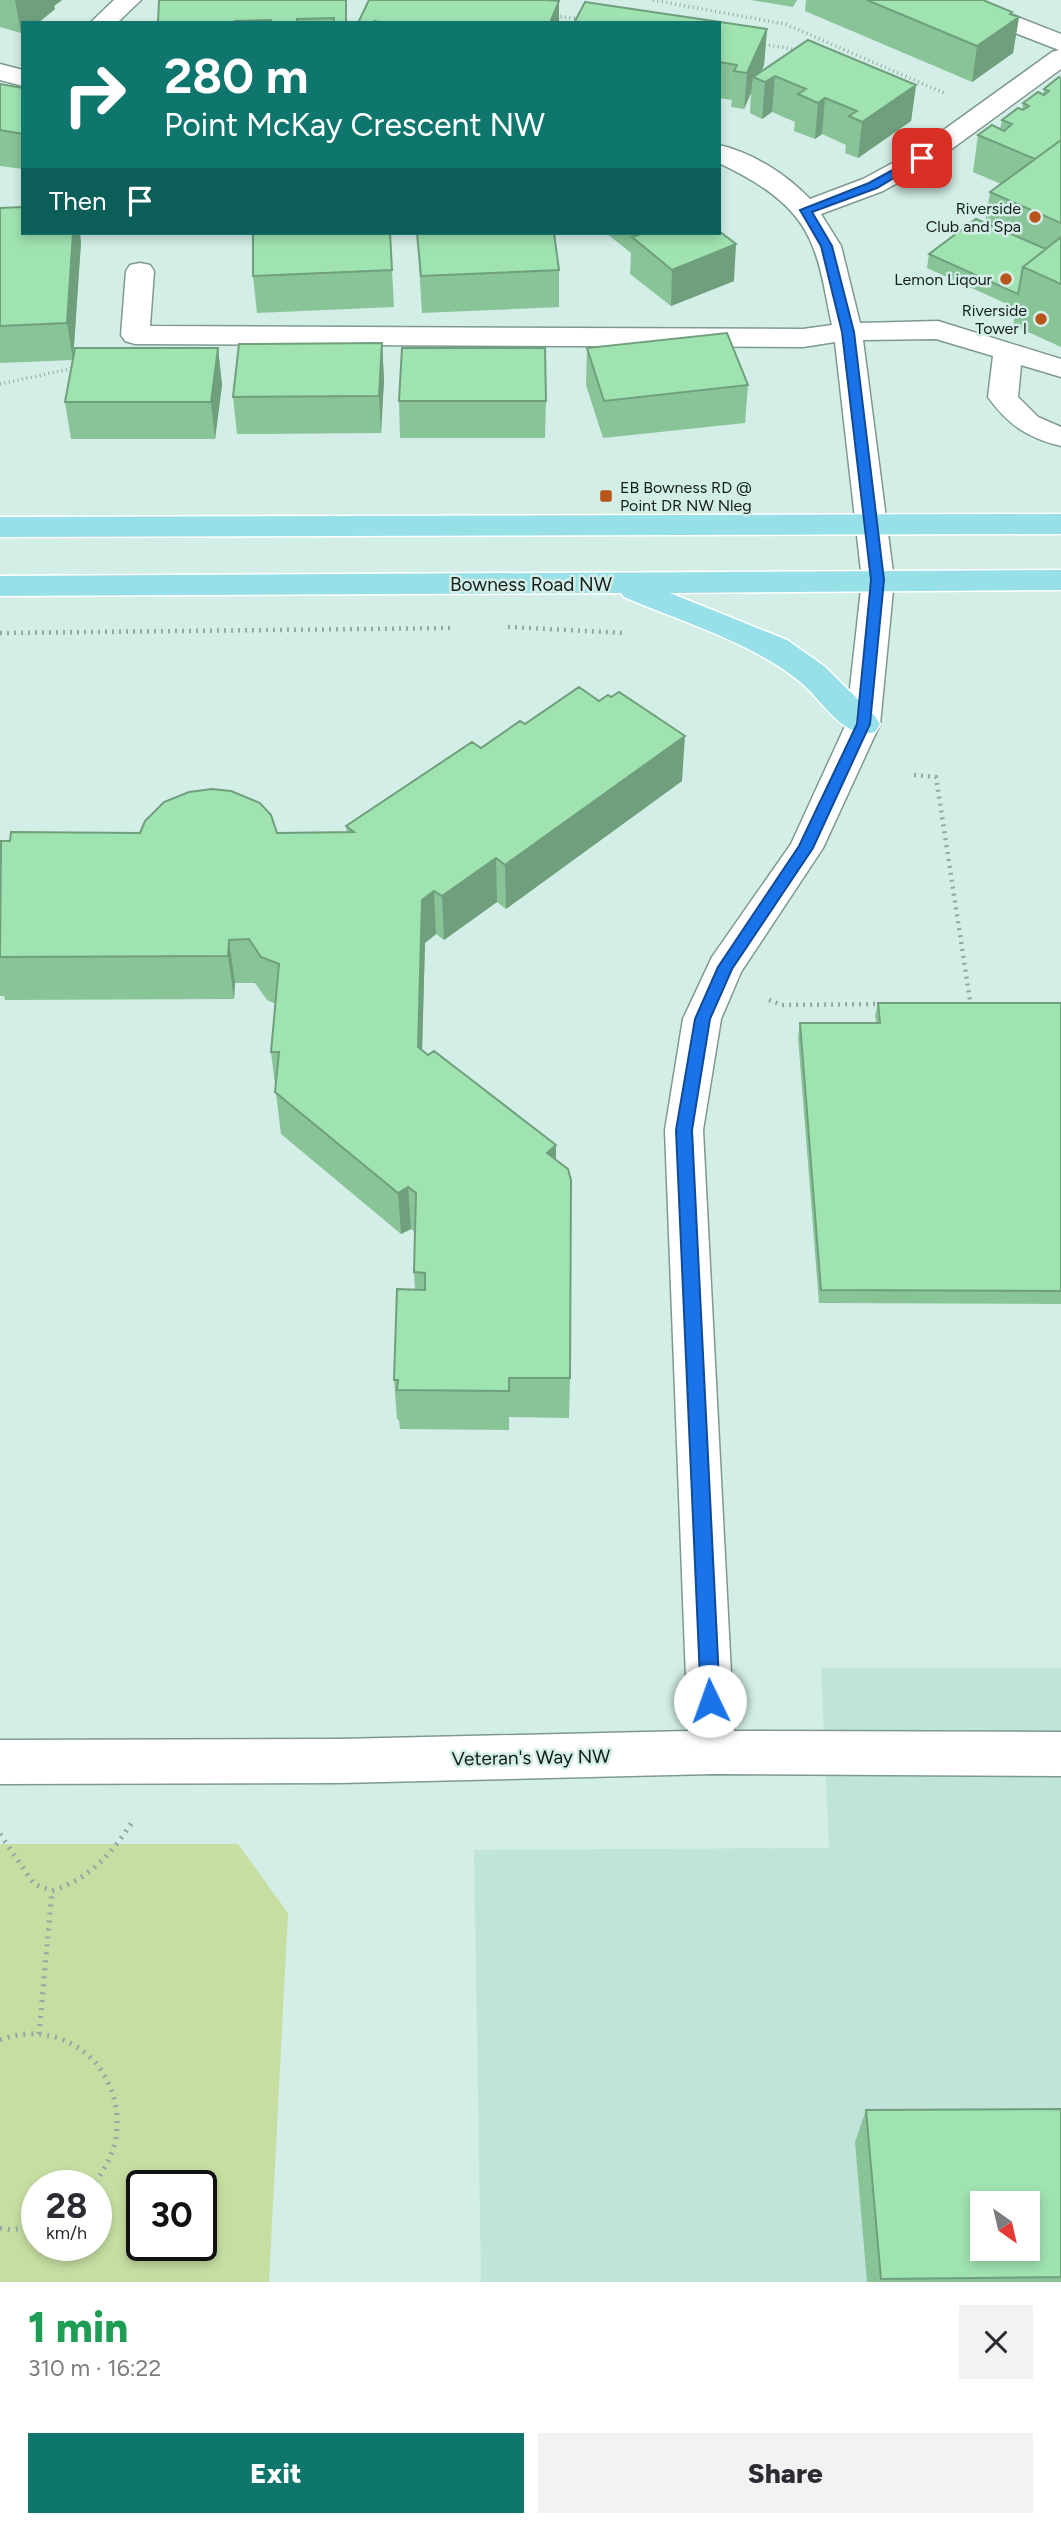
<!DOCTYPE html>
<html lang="en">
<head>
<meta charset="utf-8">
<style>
  :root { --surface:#fff; --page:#f2f2f3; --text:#2b2b33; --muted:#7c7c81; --accent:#0f766e }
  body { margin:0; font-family:Figtree,sans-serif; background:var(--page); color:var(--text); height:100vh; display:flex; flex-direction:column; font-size:26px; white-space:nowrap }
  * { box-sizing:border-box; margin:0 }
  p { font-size:23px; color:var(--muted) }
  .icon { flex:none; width:38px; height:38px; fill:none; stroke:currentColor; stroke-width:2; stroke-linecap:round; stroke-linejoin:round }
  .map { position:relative; height:2282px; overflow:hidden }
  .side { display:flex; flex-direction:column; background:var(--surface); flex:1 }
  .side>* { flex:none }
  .guide { position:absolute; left:21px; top:21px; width:700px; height:214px; border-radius:0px; box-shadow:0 4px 10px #0003; background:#0f766e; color:#fff; overflow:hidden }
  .needle { width:46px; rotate:146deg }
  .buttons { position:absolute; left:970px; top:2191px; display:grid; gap:14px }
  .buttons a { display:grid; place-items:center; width:70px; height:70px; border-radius:0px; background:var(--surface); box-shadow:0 4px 10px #0003; font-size:35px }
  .speed { position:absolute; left:21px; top:2170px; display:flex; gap:14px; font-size:35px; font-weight:700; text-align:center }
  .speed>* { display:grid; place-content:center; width:91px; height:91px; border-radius:50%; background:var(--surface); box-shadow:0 4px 10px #0003; line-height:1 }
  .speed small { font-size:18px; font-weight:400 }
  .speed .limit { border:4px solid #111; border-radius:10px; background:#fff; color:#111 }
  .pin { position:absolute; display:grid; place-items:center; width:60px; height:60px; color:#fff; margin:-30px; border-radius:14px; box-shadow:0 4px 10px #0006 }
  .me { position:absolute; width:77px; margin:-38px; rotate:357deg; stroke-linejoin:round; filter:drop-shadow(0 0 5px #0008) }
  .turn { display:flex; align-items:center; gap:24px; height:147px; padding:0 28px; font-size:32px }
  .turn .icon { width:91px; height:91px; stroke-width:2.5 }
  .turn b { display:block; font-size:49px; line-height:60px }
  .then { display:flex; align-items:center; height:66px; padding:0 28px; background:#0003; gap:14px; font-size:26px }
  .round { display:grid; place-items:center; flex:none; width:74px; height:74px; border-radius:0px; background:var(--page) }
  .summary { display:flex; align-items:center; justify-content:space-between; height:119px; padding:0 28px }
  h1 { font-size:42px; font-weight:800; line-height:52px; color:#1e9e55 }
  .primary-button { display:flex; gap:14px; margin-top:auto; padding:14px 28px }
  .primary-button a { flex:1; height:80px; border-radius:0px; background:var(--accent); color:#fff; font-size:28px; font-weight:800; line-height:80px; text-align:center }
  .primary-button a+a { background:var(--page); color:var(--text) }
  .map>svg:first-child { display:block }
  .built { fill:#c0e3da; fill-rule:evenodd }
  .green { fill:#c6dea2; fill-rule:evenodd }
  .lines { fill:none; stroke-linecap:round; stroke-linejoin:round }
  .minor-casing { stroke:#7f9892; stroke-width:3 }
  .major-casing { stroke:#fff; stroke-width:3 }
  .path-far2 { stroke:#93a8a3; stroke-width:3.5; stroke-dasharray:1 3.5; stroke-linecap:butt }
  .path-far1 { stroke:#93a8a3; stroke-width:4.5; stroke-dasharray:2 5; stroke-linecap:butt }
  .path { stroke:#93a8a3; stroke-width:5; stroke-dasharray:2 6; stroke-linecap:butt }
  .minor { fill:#fff; fill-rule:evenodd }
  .major { fill:#97e0e8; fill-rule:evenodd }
  .wall { fill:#89c398 }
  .shaded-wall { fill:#6f9f7c }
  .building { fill:#9fe3b1; stroke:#6f9f7c; stroke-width:2; fill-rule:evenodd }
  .route { fill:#1a73e8; stroke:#114b97; stroke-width:2 }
  .poi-dot { fill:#b7551b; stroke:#d3eee7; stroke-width:2.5 }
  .labels { text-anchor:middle; stroke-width:5; stroke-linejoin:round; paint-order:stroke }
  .far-poi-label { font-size:16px; fill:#141e1c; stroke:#d3eee7; text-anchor:end }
  .street-label { font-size:19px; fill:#141e1c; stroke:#d3eee7 }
</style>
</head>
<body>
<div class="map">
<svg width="1061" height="2282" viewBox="0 0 1061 2282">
  <rect width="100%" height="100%" fill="#d3eee7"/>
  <!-- built -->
  <path class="built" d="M821 1668H1061V2282H481L474 1850 829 1848ZM982 2203H1027V2249H982Z"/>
  <!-- green -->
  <path class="green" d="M0 1844H238L288 1913 269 2282H0ZM37 2186H96V2245H37ZM142 2186H201V2245H142Z"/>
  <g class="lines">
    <defs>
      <path id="minor" d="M114 0H141L117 23H90Z
        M940 0H974L1061 34V69L931 164 883 191 821 214 841 246 860 323 938 321 1061 359V377L1021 365 1018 397 1038 417 1061 427V446C1028 438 1008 425 988 397L993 356 936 339 863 340 894 580 880 724 823 848 741 972 721 1019 703 1130 734 1731 1061 1732V1776L712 1774 340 1783 0 1784V1740L340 1739 688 1731 665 1130 683 1019 712 957 791 844 846 724 862 580 835 342 803 347 135 344 125 341 121 335 126 271 130 265 140 263 150 265 154 271 150 326 803 329 832 325C826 300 823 271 813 247 797 204 758 182 719 163V145C753 153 786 174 810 199L863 179 913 152 1052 52 1059 50 943 5Z
        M0 64 23 70V86L0 80Z"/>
      <path id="major" d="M1061 514V534L0 537V517Z
        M1061 570V590L670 593 787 640 824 666 875 716 880 724 875 732C843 741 822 699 799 681 749 641 682 622 624 597L621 593 0 596V576Z"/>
    </defs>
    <!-- minor casing -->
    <use href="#minor" class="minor-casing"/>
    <!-- major casing -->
    <use href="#major" class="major-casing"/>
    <!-- path-far2 -->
    <path class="path-far2" d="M653 0 785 24 944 93
      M556 16 582 19
      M760 44 800 50
      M0 384 74 368"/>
    <!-- path-far1 -->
    <path class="path-far1" d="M508 627 625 633
      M0 633 454 628
      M914 775 936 777 971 1007
      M769 1000 782 1005 882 1004"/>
    <!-- path -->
    <path class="path" d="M0 1834 34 1884 52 1891C91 1878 111 1854 133 1821
      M39 2034 52 1891
      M0 2040C66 2015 126 2070 116 2137 113 2156 103 2171 93 2186
      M0 2228 11 2230 37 2225"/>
    <!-- minor -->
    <use href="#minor" class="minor"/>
    <!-- major -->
    <use href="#major" class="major"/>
  </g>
  <!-- wall -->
  <path class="wall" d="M0 0H62L54 6 55 9 38 23H23V32L21 33 0 27Z
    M159 0H346L347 23H158Z
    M751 0H797L793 7Z
    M806 0H983L1012 12V15L1019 17 1013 53 972 82 805 11Z
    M719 23 767 29 764 65 761 71 916 85 911 121 858 158 845 153 846 145 822 134 815 139 794 131 795 122 772 112 762 119 750 113 751 93 744 109 731 107 732 100 719 98Z
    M1061 78V347L1013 325 1016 308 927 268 929 254 985 223 990 192 1001 184 973 172 978 135 1000 129 1002 120 1022 110 1023 103 1043 94 1044 89Z
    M0 84 23 88V169L0 166Z
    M0 208 81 242 73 360 218 348 222 385 215 439H71L65 402 73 360 0 363Z
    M417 233 559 270V307L422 313Z
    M606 233H719L734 281 671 306 630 274 631 253Z
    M392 270 394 307 257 313 253 276Z
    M382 343 384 380 381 433 237 434 233 397Z
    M587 348 748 385 745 423 603 438 586 385Z
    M399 401H546L545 438H400Z
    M525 724 682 781 506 909 497 902 444 940 436 934 425 943 422 1050 556 1145V1160L570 1378 569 1418 509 1417V1430L400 1429 399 1420 397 1419 394 1380 415 1290 414 1272 415 1232 411 1229 401 1234 281 1134 271 1052 276 1004 267 1000 255 983H235L234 999 5 1000 4 996H0V845L277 833 347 832 346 826 481 748Z
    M878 1003H1061V1304L819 1303 798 1037 800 1023H876L875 1016Z
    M1061 2109V2282H867L855 2142 866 2110Z"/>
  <!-- shaded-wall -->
  <path class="shaded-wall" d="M15 0H62L54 6 55 9 38 23H23V32L21 33Z
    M559 1V23H550Z
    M1012 12 1011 23 1019 17 1013 53 972 82 977 46Z
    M767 29 764 65 758 79 753 77 751 93 744 109 747 73Z
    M775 76 772 112 762 119 765 82Z
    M916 85 911 121 858 158 862 122Z
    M825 98 822 134 815 139 818 103Z
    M73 233H80L81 242 73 360 67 323Z
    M736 244 734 281 671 306 672 270Z
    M382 343 384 380 381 433 379 396Z
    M218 348 222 385 215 439 211 402Z
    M685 736 682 781 506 909 505 865Z
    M496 858 497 902 444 940 442 896Z
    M434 891 436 934 425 943 421 1090 418 1047 422 900Z
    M229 940 235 983 234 999 228 956Z
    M556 1145V1187L547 1153Z
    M408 1187 411 1229 401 1234 398 1193Z"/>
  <!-- building -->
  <path class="building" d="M159 0H346V23H334V18L297 19V23H271V20L235 21V23H158Z
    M369 0H546L559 1 550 23H387L374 21 373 23H358Z
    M867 0H983L1012 12 1010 14 1019 17 977 46Z
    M585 2 767 29 747 73 734 71 737 65 719 62V23H574Z
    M808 40 916 85 862 122 849 116 857 111 825 98 818 103 798 94 806 89 775 76 765 82 753 77Z
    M1059 77 1061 78V140L1035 159 978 135 992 125 1004 131 1012 124 1002 120 1018 108 1023 110 1029 106 1023 103 1038 92 1044 95 1049 91 1044 89Z
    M0 84 23 88V134L0 130Z
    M1061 140V223L990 192Z
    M23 207V233H73L67 323 0 326V208Z
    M976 219 1046 249 1023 267 1018 294 929 254Z
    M719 231 736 244 672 270 632 237 643 233H719Z
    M253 233H390L392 270 253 276Z
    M417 233H554L559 270 421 276Z
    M1061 237V284L1023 267Z
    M727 333 748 385 604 401 587 348Z
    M382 343 379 396 233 397 239 344Z
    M75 348H218L211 402H65Z
    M402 348H545L546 401H399Z
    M579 687 599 701 608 695 611 697 619 692 685 736 505 865 496 858 442 896 434 891 422 900 418 1047 428 1055 434 1051 556 1145 547 1153 568 1169 571 1180 570 1378H509V1391L397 1390 398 1380H394L397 1289 425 1290V1273L414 1272 416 1193 408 1187 398 1193 275 1092 279 1052H271L279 964 261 957 249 939 229 940 228 956 0 957 1 841H10L11 832 140 833 145 821 164 802 189 792 212 789 231 791 260 803 271 815 277 833 354 832 346 826 472 742 481 748 520 721 525 724Z
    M878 1003H1061V1291L821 1290 800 1023H880Z
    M1061 2109V2277L881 2279 866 2110ZM982 2203H1027V2249H982Z"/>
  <!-- route -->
  <path class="route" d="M918 156 927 158 877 188 812 212 832 246 854 332 884 580 870 724 813 848 732 969 710 1019 692 1130 720 1701 717 1707 710 1709 704 1707 701 1701 676 1130 695 1019 718 967 799 846 857 724 871 580 842 332 821 246 800 210 869 183Z"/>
  <!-- markers -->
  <g class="poi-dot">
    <circle cx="1035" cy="217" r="7"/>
    <circle cx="1006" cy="279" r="7"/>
    <circle cx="1041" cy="319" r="7"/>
    <rect x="599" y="489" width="14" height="14" rx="3.5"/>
  </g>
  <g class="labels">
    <!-- far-poi labels -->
    <g class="far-poi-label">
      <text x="1021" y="214">Riverside<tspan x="1021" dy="18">Club and Spa</tspan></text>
      <text x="992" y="285">Lemon Liqour</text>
      <text x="1027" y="316">Riverside<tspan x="1027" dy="18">Tower I</tspan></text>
      <text x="620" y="493" text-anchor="start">EB Bowness RD @<tspan x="620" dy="18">Point DR NW Nleg</tspan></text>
    </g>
    <!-- street labels -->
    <g class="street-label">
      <text x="531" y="591">Bowness Road NW</text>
      <text transform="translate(531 1757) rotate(-1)" y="7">Veteran's Way NW</text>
    </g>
  </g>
</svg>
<div class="buttons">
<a><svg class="needle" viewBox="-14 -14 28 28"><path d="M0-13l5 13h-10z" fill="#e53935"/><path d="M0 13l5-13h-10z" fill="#7c7c81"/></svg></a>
</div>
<div class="speed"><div>28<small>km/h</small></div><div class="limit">30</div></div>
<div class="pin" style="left:922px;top:158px;background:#d93025"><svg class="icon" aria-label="arrive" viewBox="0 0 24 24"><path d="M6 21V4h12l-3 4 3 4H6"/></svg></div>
<svg class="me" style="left:710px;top:1701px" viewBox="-20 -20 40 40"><circle r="19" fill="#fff"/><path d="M0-13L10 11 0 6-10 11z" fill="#1a73e8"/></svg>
<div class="guide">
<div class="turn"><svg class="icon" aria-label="right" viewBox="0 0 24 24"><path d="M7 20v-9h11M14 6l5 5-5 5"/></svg><div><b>280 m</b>Point McKay Crescent NW</div></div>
<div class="then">Then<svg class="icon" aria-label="arrive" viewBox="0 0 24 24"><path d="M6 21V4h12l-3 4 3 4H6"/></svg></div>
</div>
</div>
<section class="side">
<div class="summary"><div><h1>1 min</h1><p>310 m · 16:22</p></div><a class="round"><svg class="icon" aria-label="close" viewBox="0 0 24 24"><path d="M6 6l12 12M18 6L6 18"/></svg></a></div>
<div class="primary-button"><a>Exit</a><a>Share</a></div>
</section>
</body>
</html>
